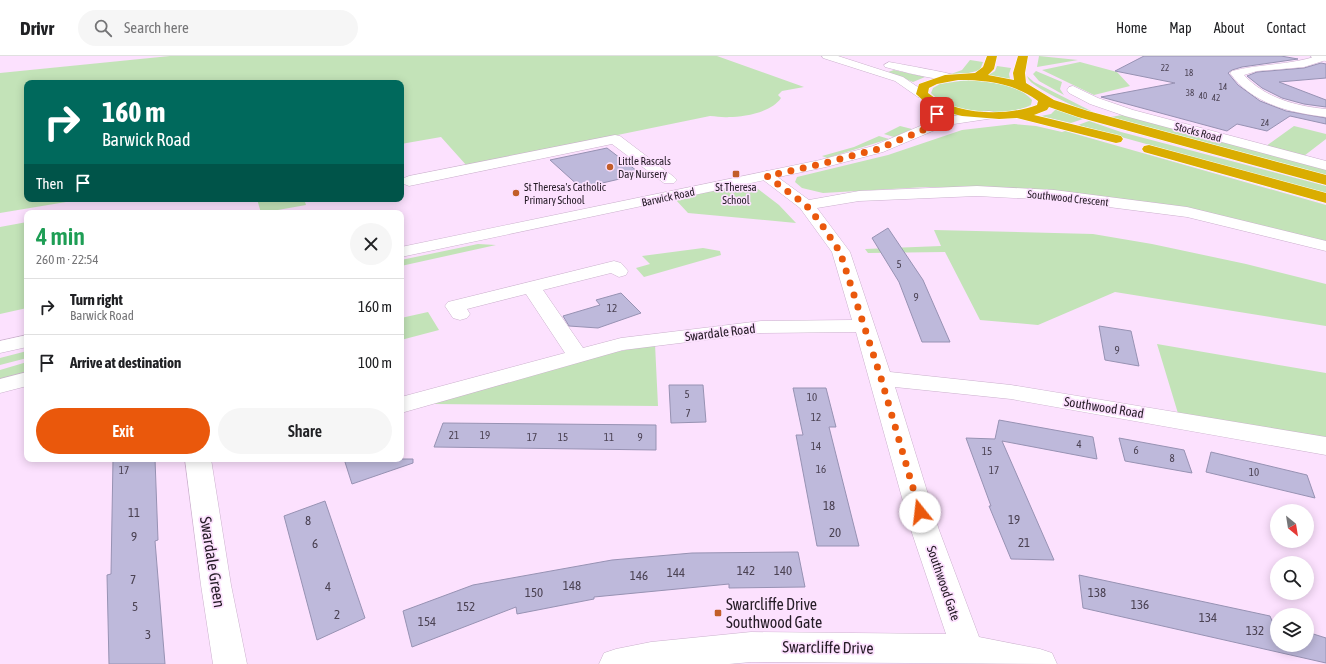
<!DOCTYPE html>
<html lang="en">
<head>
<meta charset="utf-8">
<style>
  :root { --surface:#fff; --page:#f6f6f6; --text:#202124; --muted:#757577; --line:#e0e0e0; --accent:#ea580c }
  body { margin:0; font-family:"Asap Condensed",sans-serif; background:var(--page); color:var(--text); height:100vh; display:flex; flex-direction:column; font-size:15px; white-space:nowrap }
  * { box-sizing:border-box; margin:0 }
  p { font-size:13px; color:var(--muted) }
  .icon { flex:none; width:22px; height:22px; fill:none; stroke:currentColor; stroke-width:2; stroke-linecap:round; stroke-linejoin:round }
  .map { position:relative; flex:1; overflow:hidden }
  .side { position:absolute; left:24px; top:154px; width:380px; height:252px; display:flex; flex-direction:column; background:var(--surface); border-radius:8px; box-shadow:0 2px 10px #0003 }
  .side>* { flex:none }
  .top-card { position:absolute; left:24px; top:24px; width:380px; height:122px; border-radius:8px; box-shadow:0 2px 10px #0003; background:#00695c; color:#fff; overflow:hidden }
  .needle { width:26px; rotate:150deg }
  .fabs { position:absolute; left:1270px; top:448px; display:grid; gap:8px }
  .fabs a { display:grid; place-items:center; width:44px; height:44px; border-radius:50%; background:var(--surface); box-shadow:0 2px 10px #0003; font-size:20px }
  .pin { position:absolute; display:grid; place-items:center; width:34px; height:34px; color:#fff; margin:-17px; border-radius:8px; box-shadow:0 2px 6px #0006 }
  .me { position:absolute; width:44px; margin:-22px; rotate:344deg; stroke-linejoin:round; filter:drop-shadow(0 0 3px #0008) }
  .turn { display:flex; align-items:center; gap:14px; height:84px; padding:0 12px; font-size:18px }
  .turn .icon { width:52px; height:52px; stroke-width:2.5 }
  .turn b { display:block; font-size:28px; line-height:34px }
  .then { display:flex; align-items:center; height:38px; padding:0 12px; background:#0003; gap:8px; font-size:15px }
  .round { display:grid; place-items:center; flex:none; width:42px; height:42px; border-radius:21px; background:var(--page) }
  .head { display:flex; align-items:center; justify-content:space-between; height:68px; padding:0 12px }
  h1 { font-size:24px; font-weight:600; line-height:30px; color:#1e9e55 }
  .cta { display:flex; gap:8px; margin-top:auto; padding:8px 12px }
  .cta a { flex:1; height:46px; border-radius:24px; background:var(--accent); color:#fff; font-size:16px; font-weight:600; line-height:46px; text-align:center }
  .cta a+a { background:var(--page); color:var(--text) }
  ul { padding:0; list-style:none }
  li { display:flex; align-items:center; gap:12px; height:56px; padding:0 12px; border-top:1px solid var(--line) }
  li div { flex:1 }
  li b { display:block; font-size:15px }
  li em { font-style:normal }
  header { display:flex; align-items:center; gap:24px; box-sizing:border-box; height:56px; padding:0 20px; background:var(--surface); border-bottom:1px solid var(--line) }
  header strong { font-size:19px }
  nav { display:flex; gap:22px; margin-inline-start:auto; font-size:14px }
  .search { width:280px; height:36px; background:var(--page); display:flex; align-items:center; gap:10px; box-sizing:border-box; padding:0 14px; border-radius:22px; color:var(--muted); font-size:15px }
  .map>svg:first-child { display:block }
  .green { fill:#c3e3b8 }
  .building { fill:#beb9db; stroke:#9792b3 }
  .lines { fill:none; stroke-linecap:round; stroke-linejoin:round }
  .street-casing { stroke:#cbb1cd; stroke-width:1 }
  .secondary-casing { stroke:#cbb1cd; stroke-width:1 }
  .highway-casing { stroke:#fff; stroke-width:1 }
  .street { fill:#fff; fill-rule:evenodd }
  .secondary { fill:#fff; fill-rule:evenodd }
  .highway { fill:#daad01; fill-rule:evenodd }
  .route { stroke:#ea580c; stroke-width:7; stroke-dasharray:0 12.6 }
  .poi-dot { fill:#c25e29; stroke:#fce1fe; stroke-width:1.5 }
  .labels { text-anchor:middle; stroke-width:3.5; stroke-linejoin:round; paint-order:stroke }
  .far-number-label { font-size:9px; fill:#4b4253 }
  .far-street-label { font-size:11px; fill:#251b26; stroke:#fce1fe }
  .far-poi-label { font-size:11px; fill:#251b26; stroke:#fce1fe; text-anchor:start }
  .number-label { font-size:11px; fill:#4b4253 }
  .street-label { font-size:13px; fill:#251b26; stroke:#fce1fe }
  .near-number-label { font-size:13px; fill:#4b4253 }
  .near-street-label { font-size:16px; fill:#251b26; stroke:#fce1fe }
  .near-poi-label { font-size:16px; fill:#251b26; stroke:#fce1fe; text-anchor:start }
</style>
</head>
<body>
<header>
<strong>Drivr</strong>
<div class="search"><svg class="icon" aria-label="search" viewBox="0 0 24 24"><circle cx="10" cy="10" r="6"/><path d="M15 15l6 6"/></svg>Search here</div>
<nav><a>Home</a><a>Map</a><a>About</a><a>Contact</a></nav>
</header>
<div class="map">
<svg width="1326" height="608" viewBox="0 0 1326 608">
  <rect width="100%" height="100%" fill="#fce1fe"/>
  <!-- green -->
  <path class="green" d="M170 0H717L804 31 782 35 778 39 781 42C772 56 744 61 729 61 723 62 717 60 710 60L467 110 441 81 401 88V27H27V143H84L0 157V17Z
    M1039 0 1078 4 1037 11Z
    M970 4 983 6 980 14 969 17 951 18 962 14Z
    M1080 6 1117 16 1130 30 1094 39 1042 14Z
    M997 10 1011 12 1009 18 1010 23 987 20 995 15Z
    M894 14 925 21 913 26 888 16Z
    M1036 15 1062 26 1060 33 1064 39 1039 25 1033 18Z
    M1027 20 1034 26 1095 57C1087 58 1035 32 1030 25 1028 23 1028 22 1027 20Z
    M967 24C989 26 1017 27 1032 44L1031 49C1007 61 949 58 931 37L933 32 940 28Z
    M1058 51 1083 63 1071 67 1041 60 1051 58Z
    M1128 58 1326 112V120L1105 62Z
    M1089 65 1121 76 1326 130V138L1078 69Z
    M1014 68 1036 70 1062 76 1065 75 1326 149V185L1157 147 1041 135 926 131 823 137 802 132 795 126 797 121 888 99 962 74Z
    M900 70 912 73 894 81 884 78Z
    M1294 70 1326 78V83L1300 103 1262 93Z
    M879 80 889 83 827 102 822 100 854 91Z
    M750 127 779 149 796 167 688 157 675 143Z
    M257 143H304L306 149 261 157Z
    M27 166V252L0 258V171Z
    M934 174 1093 178 1152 188 1246 208 1326 228V270L1115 236 1038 269 980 264 945 196 868 197 865 193 941 190Z
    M478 188 496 189 401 210V204Z
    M703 192 720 195 721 199 644 221 636 212 650 208 642 200Z
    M428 256 439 274 401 284V262Z
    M655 288 658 350 433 348 601 299Z
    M1157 288 1326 317V390L1180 364Z
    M27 295V302L0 309V302Z
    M27 306V318L0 325V314Z"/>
  <!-- building -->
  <path class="building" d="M1144 0H1281L1298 3 1242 11 1232 14 1228 17 1238 29 1260 45 1286 55 1326 62V68L1290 60 1267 75 1237 68 1227 75 1101 41 1175 27 1115 15Z
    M1321 7 1326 8V22L1279 26 1326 44V51L1304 48 1282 42 1262 32 1247 20 1257 16 1304 12Z
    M607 92 641 118 581 132 550 104Z
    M888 172 923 224 950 286H922L899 226 872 182Z
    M621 237 641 257 598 272 569 270 563 260 600 249 596 244Z
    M1099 270 1131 275 1139 310 1105 304Z
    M669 329H703L706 366 671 367Z
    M793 332H826L836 371H829L859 490H817L796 379H803Z
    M999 364 1093 381 1097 403 1002 385 1054 504 1011 503 989 450H991L966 382 995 383Z
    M443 367 656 369V394L434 391Z
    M1119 382 1184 394 1192 417 1125 405Z
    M1211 396 1307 419 1315 442 1206 416Z
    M113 403H155L158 484 155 485 165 608H109L107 519 111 518Z
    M344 403H413V407L352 428Z
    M325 445 365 562 317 584 284 460Z
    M798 496 805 531 729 532V528L594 541V543L517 558 516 551 412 591 403 555 473 529 612 504 692 497Z
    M1079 519 1270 560 1273 567 1277 568V589H1307V576L1326 582V607L1083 552Z"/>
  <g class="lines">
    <defs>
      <path id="street" d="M1317 0H1326V4L1304 11 1257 15 1244 19C1265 42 1296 50 1326 53V61C1291 57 1252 48 1230 17L1232 15C1260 8 1290 9 1317 0Z
        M1073 30 1098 42 1133 54 1326 105V114L1125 60 1090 48 1069 37 1067 34 1069 31Z
        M615 79 620 80 674 121 677 124 674 127H664L612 88 409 130 404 128 401 125 404 122 409 120Z
        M767 115 772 117 809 144 859 135 977 130 1054 134 1187 151 1326 185V195L1187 161 1054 144 977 140 859 145 817 152 850 196 890 316 1011 329 1326 381V399L1011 343 895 331 939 474 979 581 1040 593 1052 597 1057 608 751 606 729 608H599L604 597 616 593 651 586 751 576 946 578 911 474 856 276 761 277 623 294 401 357V341L565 297 526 238 467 253 470 258 467 262 460 264 453 262 445 250 448 246 614 205 621 207 628 215 626 219 619 221 611 217 543 234 583 292 621 282 761 265 852 264 832 196 800 152 762 123 759 120 762 117Z
        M27 316V330L0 337V323Z
        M185 403H211L231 529 247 608H213L201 529Z"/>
      <path id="secondary" d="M822 0H838L903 21 928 38 922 42 918 41 895 25 823 2Z
        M1311 0H1326V5L1312 2Z
        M889 6C899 8 957 18 960 21 953 30 897 14 885 11L884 9Z
        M989 55 994 56 995 59 994 62 947 69 883 96 826 111 401 201V191L820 104 873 90 939 62Z
        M27 279V291L0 297V285Z"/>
      <path id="highway" d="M987 0H997L994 13 988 19 1014 24 1013 17 1018 0H1028L1025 17 1026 27 1054 44 1088 55 1326 119V129L1078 61 1049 51 1047 54 1034 59 1121 80 1123 83 1121 86 1116 87 1017 62 999 63 962 60 941 55 928 49 916 38 919 28 945 19 975 17 983 11ZM958 24C987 24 1014 27 1038 45L1037 49C1004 61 956 59 928 37L929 32 937 28Z
        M1149 89 1326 137V147L1144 96 1142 93 1144 90Z"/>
    </defs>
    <!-- street casing -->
    <use href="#street" class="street-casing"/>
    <!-- secondary casing -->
    <use href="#secondary" class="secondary-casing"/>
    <!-- highway casing -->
    <use href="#highway" class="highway-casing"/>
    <!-- street -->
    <use href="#street" class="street"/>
    <!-- secondary -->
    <use href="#secondary" class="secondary"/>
    <!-- highway -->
    <use href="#highway" class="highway"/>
  </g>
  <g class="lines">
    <!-- route -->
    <path class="route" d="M920 456 881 322 840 196 820 166 806 149 767 120 821 108 878 93 930 71 937 58"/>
  </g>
  <!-- markers -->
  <g class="poi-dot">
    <circle cx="610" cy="111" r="4"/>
    <rect x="732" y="114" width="8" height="8" rx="2"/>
    <circle cx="516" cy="137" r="4"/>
    <rect x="714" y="553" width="8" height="8" rx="2"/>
  </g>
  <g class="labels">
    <!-- far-number labels -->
    <g class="far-number-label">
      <text x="1165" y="15">22</text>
      <text x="1189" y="20">18</text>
      <text x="1223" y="34">14</text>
      <text x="1190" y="40">38</text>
      <text x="1203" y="43">40</text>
      <text x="1216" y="45">42</text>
      <text x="1265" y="70">24</text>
    </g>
    <!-- far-street labels -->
    <g class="far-street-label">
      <text transform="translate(1198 76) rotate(15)" y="4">Stocks Road</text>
      <text transform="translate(668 141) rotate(-12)" y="4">Barwick Road</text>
      <text transform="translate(1068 142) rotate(6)" y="4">Southwood Crescent</text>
    </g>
    <!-- far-poi labels -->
    <g class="far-poi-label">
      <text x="618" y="109">Little Rascals<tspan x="618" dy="13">Day Nursery</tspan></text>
      <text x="524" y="135">St Theresa's Catholic<tspan x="524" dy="13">Primary School</tspan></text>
      <text x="736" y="135" text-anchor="middle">St Theresa<tspan x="736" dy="13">School</tspan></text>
    </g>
    <!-- number labels -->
    <g class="number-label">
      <text x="899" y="212">5</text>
      <text x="916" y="245">9</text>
      <text x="612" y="256">12</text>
      <text x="1117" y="298">9</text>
      <text x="687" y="342">5</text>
      <text x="812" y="345">10</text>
      <text x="688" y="361">7</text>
      <text x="816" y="365">12</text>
      <text x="454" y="383">21</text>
      <text x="485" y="383">19</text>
      <text x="532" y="385">17</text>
      <text x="563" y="385">15</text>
      <text x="609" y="385">11</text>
      <text x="640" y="385">9</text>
      <text x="1079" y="392">4</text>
      <text x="816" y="394">14</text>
      <text x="1136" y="398">6</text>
      <text x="987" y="399">15</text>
      <text x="1172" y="406">8</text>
      <text x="821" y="417">16</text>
      <text x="124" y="418">17</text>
      <text x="994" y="418">17</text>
      <text x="1254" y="420">10</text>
    </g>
    <!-- street labels -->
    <g class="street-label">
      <text transform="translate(720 276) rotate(-7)" y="5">Swardale Road</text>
      <text transform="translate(1104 351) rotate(9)" y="5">Southwood Road</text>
      <text transform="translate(944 527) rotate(71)" y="5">Southwood Gate</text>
    </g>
    <!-- near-number labels -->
    <g class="near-number-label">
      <text x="829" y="454">18</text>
      <text x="134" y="461">11</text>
      <text x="1014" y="468">19</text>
      <text x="308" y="469">8</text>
      <text x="835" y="481">20</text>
      <text x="134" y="485">9</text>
      <text x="1024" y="491">21</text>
      <text x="315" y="492">6</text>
      <text x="746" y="519">142</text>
      <text x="783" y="519">140</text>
      <text x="676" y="521">144</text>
      <text x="639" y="524">146</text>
      <text x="133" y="528">7</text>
      <text x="572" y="534">148</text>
      <text x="328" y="535">4</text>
      <text x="534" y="541">150</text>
      <text x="1097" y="541">138</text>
      <text x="1140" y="553">136</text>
      <text x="135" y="555">5</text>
      <text x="466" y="555">152</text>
      <text x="337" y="563">2</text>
      <text x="1208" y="566">134</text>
      <text x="427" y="570">154</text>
      <text x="1255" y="579">132</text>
      <text x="148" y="583">3</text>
    </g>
    <!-- near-street labels -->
    <g class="near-street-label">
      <text transform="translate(213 506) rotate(81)" y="6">Swardale Green</text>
      <text transform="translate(828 591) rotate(1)" y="6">Swarcliffe Drive</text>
    </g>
    <!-- near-poi labels -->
    <g class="near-poi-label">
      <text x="726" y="554">Swarcliffe Drive<tspan x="726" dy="18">Southwood Gate</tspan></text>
    </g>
  </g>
</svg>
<div class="fabs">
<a><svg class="needle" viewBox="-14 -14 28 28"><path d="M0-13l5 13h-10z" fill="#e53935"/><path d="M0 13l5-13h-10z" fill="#757577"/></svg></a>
<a><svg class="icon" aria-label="search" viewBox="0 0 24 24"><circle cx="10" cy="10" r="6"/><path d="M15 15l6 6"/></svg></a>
<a><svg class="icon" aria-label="layers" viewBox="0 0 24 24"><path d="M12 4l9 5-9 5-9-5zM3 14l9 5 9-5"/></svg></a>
</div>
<div class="pin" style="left:937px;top:58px;background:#d93025"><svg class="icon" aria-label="arrive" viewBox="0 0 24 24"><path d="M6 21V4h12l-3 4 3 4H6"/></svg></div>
<svg class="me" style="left:920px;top:456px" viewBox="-20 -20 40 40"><circle r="19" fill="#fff"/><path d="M0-13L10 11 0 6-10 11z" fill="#ea580c"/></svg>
<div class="top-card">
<div class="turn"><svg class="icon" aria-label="right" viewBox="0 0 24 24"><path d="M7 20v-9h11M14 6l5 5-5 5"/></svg><div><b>160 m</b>Barwick Road</div></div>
<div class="then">Then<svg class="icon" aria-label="arrive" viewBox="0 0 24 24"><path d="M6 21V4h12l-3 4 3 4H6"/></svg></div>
</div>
<section class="side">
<div class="head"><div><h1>4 min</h1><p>260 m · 22:54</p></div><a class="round"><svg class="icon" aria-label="close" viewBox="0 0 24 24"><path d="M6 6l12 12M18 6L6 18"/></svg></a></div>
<ul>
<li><svg class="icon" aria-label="right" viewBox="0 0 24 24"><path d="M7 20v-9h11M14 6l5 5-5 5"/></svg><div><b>Turn right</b><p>Barwick Road</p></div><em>160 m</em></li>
<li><svg class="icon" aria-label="arrive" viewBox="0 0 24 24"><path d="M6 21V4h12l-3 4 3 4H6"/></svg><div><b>Arrive at destination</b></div><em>100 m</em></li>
</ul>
<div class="cta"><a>Exit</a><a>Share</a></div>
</section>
</div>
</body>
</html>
